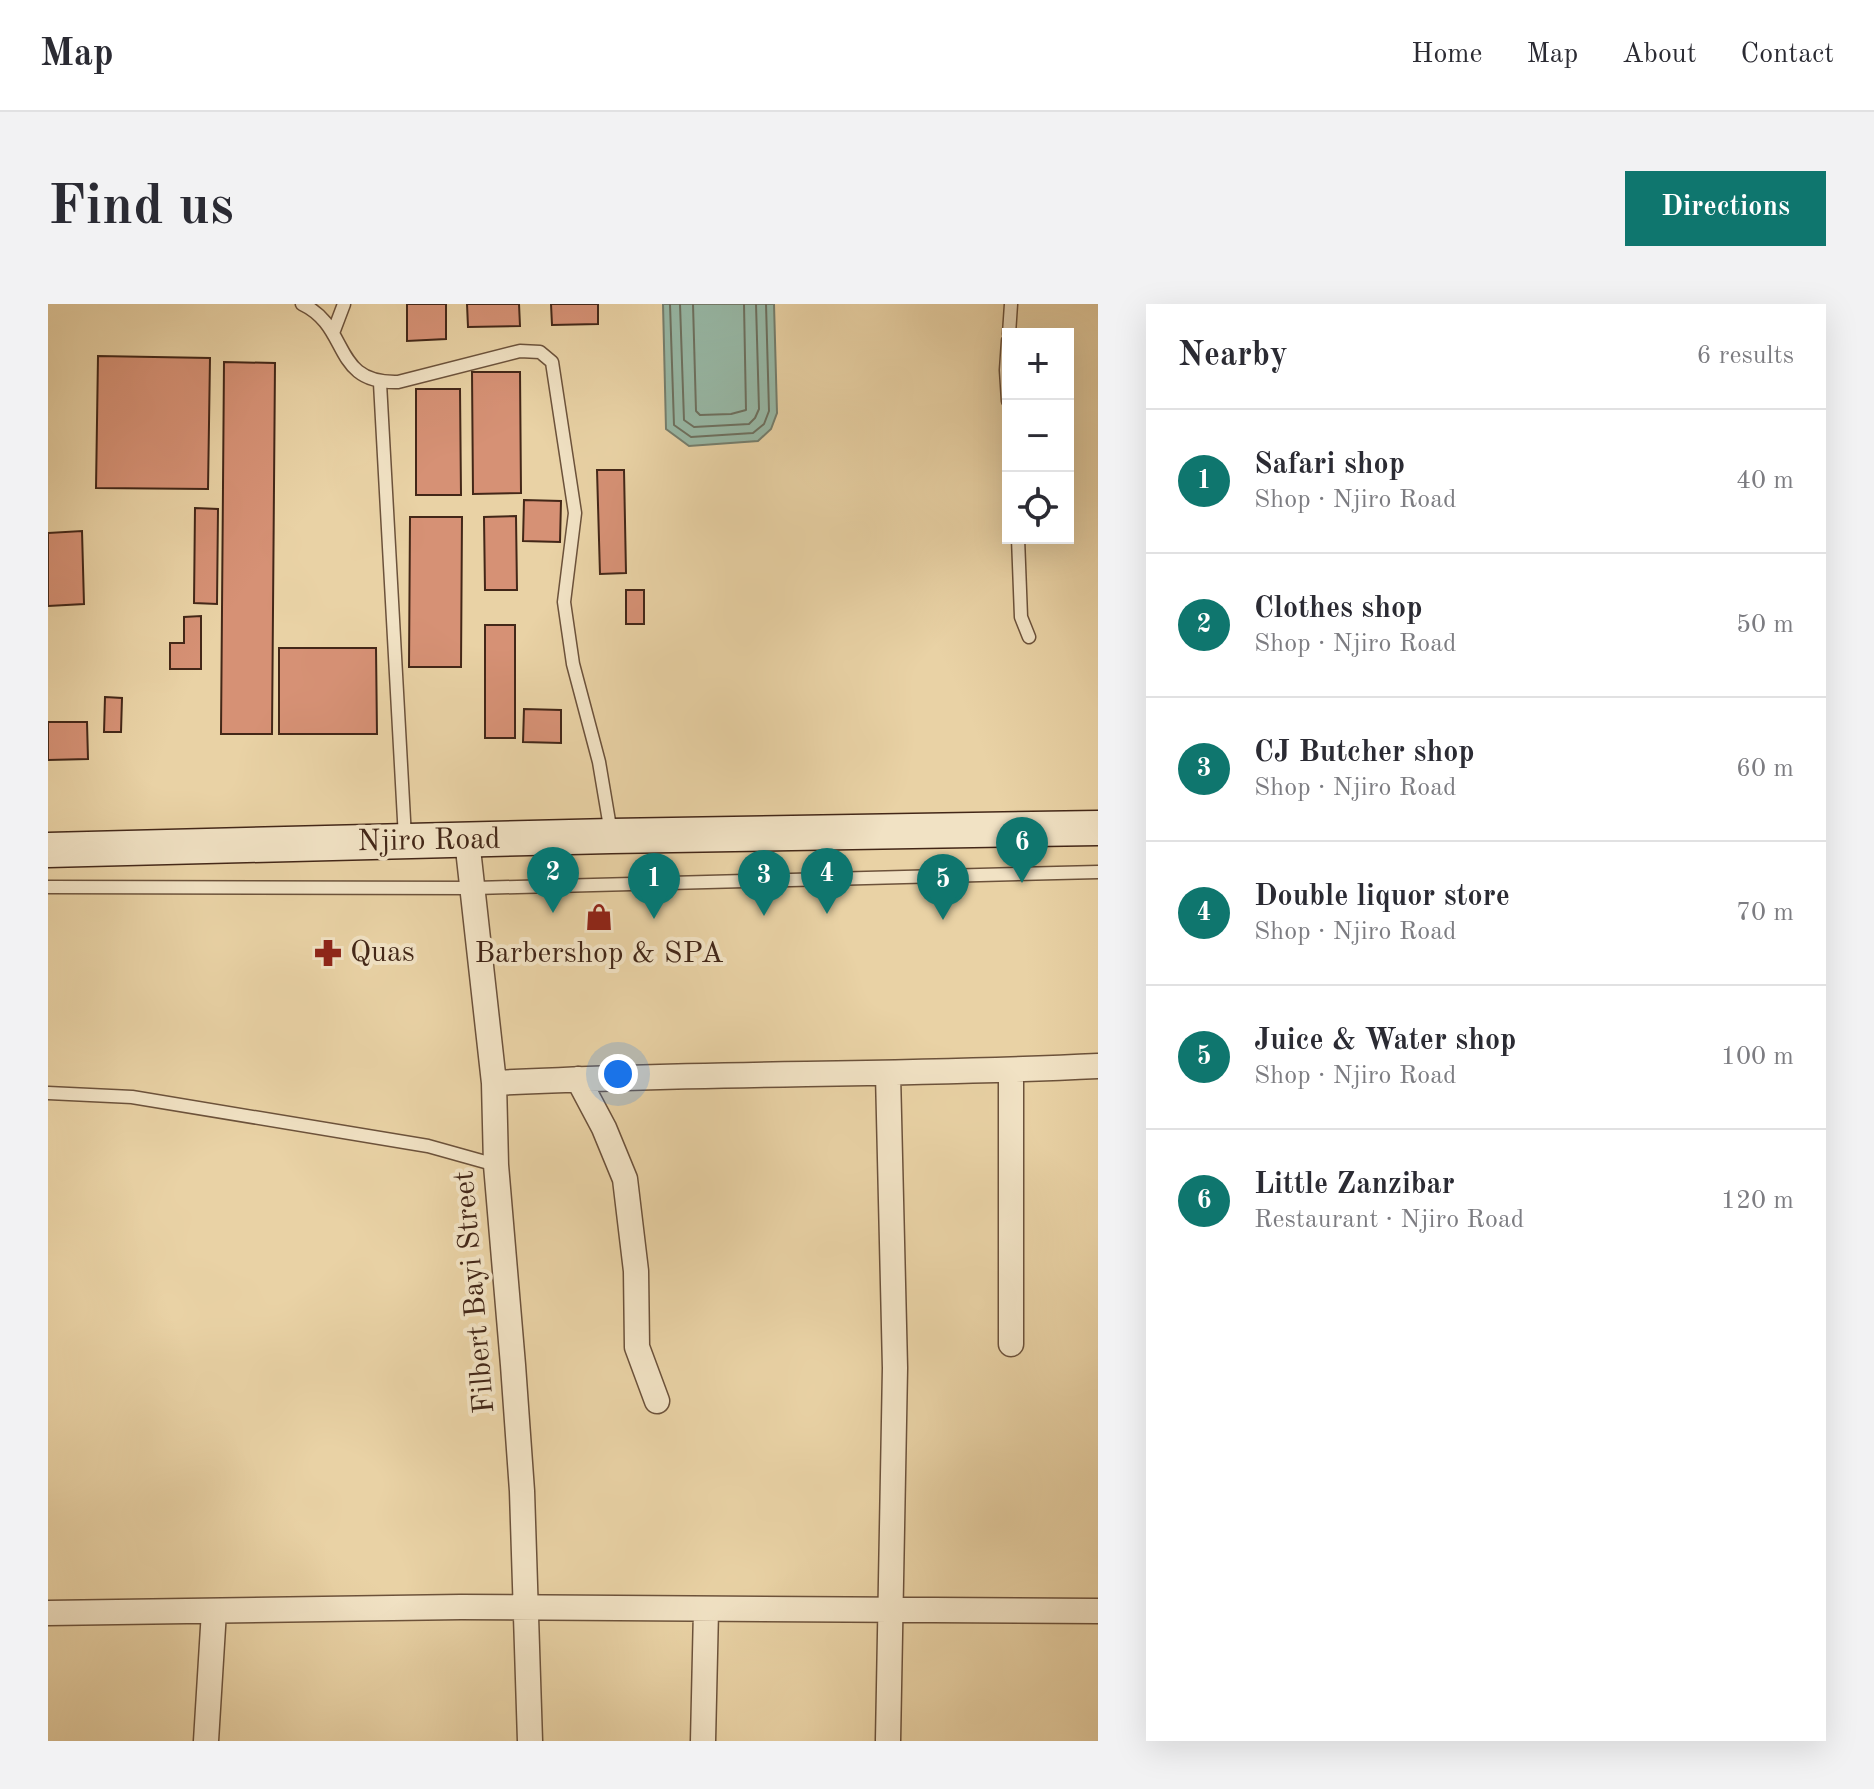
<!DOCTYPE html>
<meta charset="utf-8">
<style>
:root{--surface:#fff;--page:#f2f2f3;--text:#2b2b33;--muted:#7c7c81;--line:#e1e1e2;--accent:#0f766e}
body{margin:0;font-family:"Old Standard TT",serif;background:var(--page);color:var(--text)}
.controls{position:absolute;right:24px;top:24px;display:grid;overflow:hidden;border-radius:0px;box-shadow:0 8px 32px #0002}
.controls button{width:72px;height:72px;display:grid;place-items:center;padding:0;border:0;border-bottom:2px solid var(--line);background:var(--surface);color:var(--text);font:40px sans-serif}
.you{position:absolute;left:570px;top:770px;width:28px;height:28px;margin:-20px;border:6px solid #fff;border-radius:50%;background:#1a73e8;box-shadow:0 0 0 12px #1a73e833}
.badge{display:grid;place-items:center;width:52px;height:52px;border-radius:50%;background:var(--accent);color:#fff;font-size:26px;font-weight:700}
.pin{position:absolute;translate:-50% -66px;filter:drop-shadow(0 2px 4px #0008)}
.pin::after{content:'';position:absolute;top:42px;width:28px;height:24px;background:inherit;clip-path:polygon(0 0,100% 0,50% 100%)}
.list{margin:0;padding:0;list-style:none}
h2{display:flex;justify-content:space-between;align-items:center;height:104px;margin:0;padding:0 32px;font-size:34px}
h2 small{font-size:26px;font-weight:400;color:var(--muted)}
.list li{display:grid;grid-template-columns:52px 1fr auto;gap:24px;align-items:center;box-sizing:border-box;height:144px;padding:0 32px;border-top:2px solid var(--line)}
.list b{display:block;font-size:30px;white-space:nowrap}
.list p{margin:0;font-size:26px;white-space:nowrap;color:var(--muted)}
.list em{font-size:26px;font-style:normal;color:var(--muted)}
.icon{flex:none;width:44px;height:44px;fill:none;stroke:currentColor;stroke-width:2;stroke-linecap:round;stroke-linejoin:round}
.map{position:relative;flex:none;width:1050px;height:1437px;overflow:hidden;border-radius:0px}
header{display:flex;align-items:center;gap:48px;box-sizing:border-box;height:112px;padding:0 40px;background:var(--surface);border-bottom:2px solid var(--line)}
header strong{font-size:38px}
nav{display:flex;gap:44px;margin-inline-start:auto;font-size:28px}
.intro{display:flex;align-items:center;justify-content:space-between;box-sizing:border-box;height:192px;padding:0 48px}
h1{margin:0;font-size:56px}
.button{padding:20px 36px;border-radius:0px;background:var(--accent);color:#fff;font-size:28px;font-weight:700}
main{display:flex;gap:48px;padding:0 48px}
aside{flex:1;background:var(--surface);border-radius:0px;box-shadow:0 8px 32px #0002}
.map>svg:first-child{display:block}
</style>
<header>
<strong>Map</strong>
<nav><a>Home</a><a>Map</a><a>About</a><a>Contact</a></nav>
</header>
<div class="intro"><h1>Find us</h1><a class="button">Directions</a></div>
<main>
<div class="map">
<svg width="1050" height="1437" viewBox="0 0 1050 1437">
<rect width="100%" height="100%" fill="#e9d2a5"/>
<filter id="stains"><feTurbulence type="fractalNoise" baseFrequency=".0025" numOctaves="4"/><feColorMatrix values="0 0 0 0 .2 0 0 0 0 .09 0 0 0 0 .02 0 0 0 .5 -.17"/></filter>
<radialGradient id="worn" r=".72"><stop offset=".6" stop-color="#630" stop-opacity="0"/><stop offset="1" stop-color="#630" stop-opacity=".3"/></radialGradient>
<!-- water -->
<path fill="#97b8a6" stroke="#757e6d" stroke-width="2" d="M615 0H726L729 109 723 125 710 137 641 142 618 125Z"/>
<g fill="none" stroke-linecap="round" stroke-linejoin="round">
<!-- shore -->
<path stroke="#6d705f" stroke-width="2" d="M622 0 626 121 643 133 705 129 716 120 721 107 718 0
M632 0 636 116 646 123 701 120 707 114 711 105 708 0
M645 0 648 107 652 111 683 110 698 106 696 0"/>
</g>
<!-- building -->
<path fill="#d69175" stroke="#432718" stroke-width="2" d="M359 0H398V35L359 37Z
M419 0H471L472 22 420 23Z
M503 0H550V20L504 21Z
M50 52 162 54 160 185 48 184Z
M176 58 227 59 224 430H173Z
M424 68H472L473 189 425 190Z
M368 85H412L413 191H368Z
M549 166H576L578 269 552 270Z
M476 196 513 197 512 238 475 237Z
M147 204 170 205 169 300 146 299Z
M468 212 469 286H437L436 213Z
M362 213H414L413 363H361Z
M34 227 36 300 0 302V229Z
M578 286H596V320H578Z
M153 312V365H122V339H136V313Z
M437 321H467V434H437Z
M231 344H328L329 430H231Z
M57 393 74 394 73 428H56Z
M476 405 513 406V439L475 438Z
M0 418H39L40 455 0 456Z"/>
<g fill="none" stroke-linecap="round" stroke-linejoin="round">
<!-- lane casing -->
<g stroke="#6c523b" stroke-width="15">
<path id="lane" d="M254 0C303 23 283 80 350 78L472 47 492 48 504 58 527 209 516 298 525 360 551 458 563 529
M285 29 296 0
M961 30 963 0
M960 37 958 66 960 97
M332 79 357 534
M970 234 973 313 981 333
M0 583 427 584 1050 568
M0 789 84 793 380 842 448 861"/>
</g>
<!-- street casing -->
<g stroke="#6c523b" stroke-width="27">
<path id="street" d="M419 536 446 779 448 861 465 1061 474 1187 482 1437
M530 775 556 824 577 875 588 967 589 1043 609 1097
M446 779C647 768 849 772 1050 762
M963 1040V767
M0 1309 413 1303 1050 1307
M158 1437 166 1307
M655 1437 658 1306
M840 1437 847 1064 840 770"/>
</g>
<!-- secondary casing -->
<g stroke="#432718" stroke-width="37">
<path id="secondary" d="M0 546 563 532 1050 524"/>
</g>
<!-- lane -->
<use href="#lane" stroke="#f1e2c4" stroke-width="12"/>
<!-- street -->
<use href="#street" stroke="#f1e2c4" stroke-width="24"/>
<!-- secondary -->
<use href="#secondary" stroke="#f1e2c4" stroke-width="34"/>
</g>
<!-- icons -->
<defs>
<g id="shop-bare" transform="scale(2.16)"><path d="M-5-2.5h2.3a2.7 3.5 0 0 1 5.4 0H5L5.5 6h-11ZM-1.5-2.5h3a1.5 2.3 0 0 0-3 0Z" fill="#8f2418" stroke="#f1e2c4" stroke-width="2.5" paint-order="stroke"/></g>
<g id="pharmacy-bare" transform="scale(2.16)"><path d="M-2-6h4v4h4v4h-4v4h-4v-4h-4v-4h4Z" fill="#8f2418" stroke="#f1e2c4" stroke-width="2.5" paint-order="stroke"/></g>
</defs>
<g fill-rule="evenodd">
<use href="#shop-bare" x="551" y="613"/>
<use href="#pharmacy-bare" x="280" y="649"/>
</g>
<g text-anchor="middle" dominant-baseline="central" stroke-width="8" stroke-linejoin="round" paint-order="stroke">
<!-- street labels -->
<g font-size="30" fill="#432718" stroke="#f1e2c4">
<text transform="translate(381 537) rotate(-1)">Njiro Road</text>
<text transform="translate(427 988) rotate(-95)">Filbert Bayi Street</text>
</g>
<!-- poi labels -->
<g font-size="30" fill="#432718" stroke="#f1e2c4" text-anchor="start">
<text x="302" y="649">Quas</text>
<text x="551" y="650" text-anchor="middle">Barbershop &amp; SPA</text>
</g>
</g>
<rect width="100%" height="100%" filter="url(#stains)"/>
<rect width="100%" height="100%" fill="url(#worn)"/>
</svg>
<div class="controls">
<button>+</button>
<button>−</button>
<button><svg class="icon" aria-label="locate" viewBox="0 0 24 24"><circle cx="12" cy="12" r="6"/><path d="M12 2v4M12 18v4M2 12h4M18 12h4"/></svg></button>
</div>
<div class="you"></div>
<div class="pin badge" style="left:606px;top:615px">1</div>
<div class="pin badge" style="left:505px;top:609px">2</div>
<div class="pin badge" style="left:716px;top:612px">3</div>
<div class="pin badge" style="left:779px;top:610px">4</div>
<div class="pin badge" style="left:895px;top:616px">5</div>
<div class="pin badge" style="left:974px;top:579px">6</div>
</div>
<aside>
<h2>Nearby<small>6 results</small></h2>
<ul class="list">
<li><span class="badge">1</span><div><b>Safari shop</b><p>Shop · Njiro Road</p></div><em>40 m</em></li>
<li><span class="badge">2</span><div><b>Clothes shop</b><p>Shop · Njiro Road</p></div><em>50 m</em></li>
<li><span class="badge">3</span><div><b>CJ Butcher shop</b><p>Shop · Njiro Road</p></div><em>60 m</em></li>
<li><span class="badge">4</span><div><b>Double liquor store</b><p>Shop · Njiro Road</p></div><em>70 m</em></li>
<li><span class="badge">5</span><div><b>Juice &amp; Water shop</b><p>Shop · Njiro Road</p></div><em>100 m</em></li>
<li><span class="badge">6</span><div><b>Little Zanzibar</b><p>Restaurant · Njiro Road</p></div><em>120 m</em></li>
</ul>
</aside>
</main>
